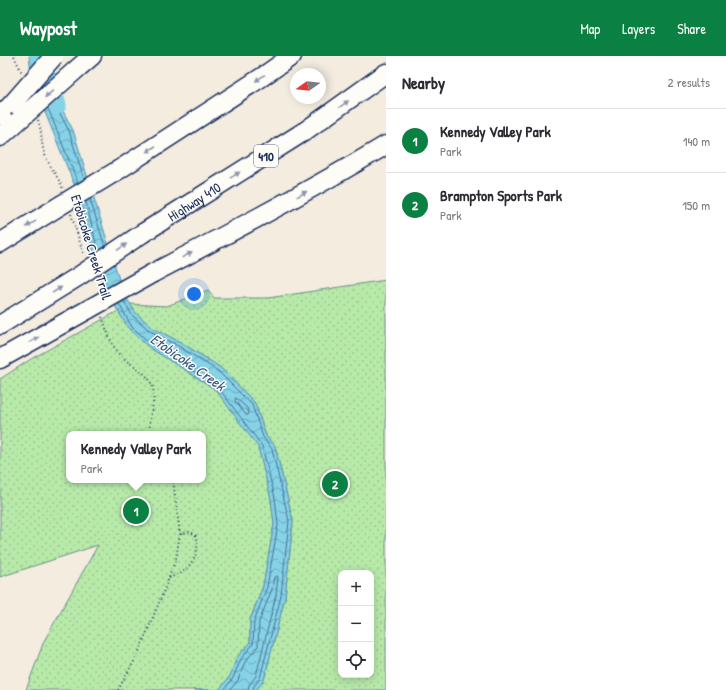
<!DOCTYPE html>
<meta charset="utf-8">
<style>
:root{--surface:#fff;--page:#f2f2f3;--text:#2b2b33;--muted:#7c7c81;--line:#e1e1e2;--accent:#0b8043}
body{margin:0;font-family:"Patrick Hand",sans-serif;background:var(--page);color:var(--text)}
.controls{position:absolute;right:12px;bottom:12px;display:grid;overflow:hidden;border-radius:8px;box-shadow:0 2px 10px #0003}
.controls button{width:36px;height:36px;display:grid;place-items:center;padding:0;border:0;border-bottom:1px solid var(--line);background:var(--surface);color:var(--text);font:20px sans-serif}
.compass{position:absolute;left:290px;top:12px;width:36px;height:36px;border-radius:50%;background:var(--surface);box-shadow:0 2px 10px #0003;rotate:256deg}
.you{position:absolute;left:194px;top:238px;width:14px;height:14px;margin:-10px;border:3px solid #fff;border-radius:50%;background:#1a73e8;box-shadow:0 0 0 6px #1a73e833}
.badge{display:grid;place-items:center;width:26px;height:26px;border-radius:50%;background:var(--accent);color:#fff;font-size:13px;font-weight:700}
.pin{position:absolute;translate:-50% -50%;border:2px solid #fff;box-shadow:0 1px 4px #0006}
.popup{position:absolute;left:66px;top:375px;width:140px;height:52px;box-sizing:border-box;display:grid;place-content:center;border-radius:8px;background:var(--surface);filter:drop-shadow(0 1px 3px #0005);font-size:13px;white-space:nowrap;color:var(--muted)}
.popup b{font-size:15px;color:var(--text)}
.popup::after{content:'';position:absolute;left:50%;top:100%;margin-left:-8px;border:8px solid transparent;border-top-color:var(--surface)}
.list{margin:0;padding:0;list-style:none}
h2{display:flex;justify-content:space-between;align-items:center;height:52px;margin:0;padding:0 16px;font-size:17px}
h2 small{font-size:13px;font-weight:400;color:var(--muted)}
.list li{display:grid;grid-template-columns:26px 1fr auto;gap:12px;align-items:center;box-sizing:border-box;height:64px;padding:0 16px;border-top:1px solid var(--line)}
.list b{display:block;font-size:15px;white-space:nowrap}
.list p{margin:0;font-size:13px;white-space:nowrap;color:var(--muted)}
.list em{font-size:13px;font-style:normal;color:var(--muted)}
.icon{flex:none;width:22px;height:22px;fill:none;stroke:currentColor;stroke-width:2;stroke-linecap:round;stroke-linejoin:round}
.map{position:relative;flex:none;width:386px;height:634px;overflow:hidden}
header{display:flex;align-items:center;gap:24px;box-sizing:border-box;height:56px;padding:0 20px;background:var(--accent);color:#fff}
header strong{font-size:19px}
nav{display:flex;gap:22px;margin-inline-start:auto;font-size:14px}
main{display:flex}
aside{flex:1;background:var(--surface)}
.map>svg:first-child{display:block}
</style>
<header>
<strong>Waypost</strong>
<nav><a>Map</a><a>Layers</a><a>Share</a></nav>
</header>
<main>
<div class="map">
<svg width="386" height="634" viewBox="0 0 386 634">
<defs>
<pattern id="park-dots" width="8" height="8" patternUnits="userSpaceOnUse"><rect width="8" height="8" fill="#b7e9a9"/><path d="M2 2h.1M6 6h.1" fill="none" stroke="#9dc894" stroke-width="1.8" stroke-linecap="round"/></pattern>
<pattern id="water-waves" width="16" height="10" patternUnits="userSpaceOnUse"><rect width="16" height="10" fill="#86d2e6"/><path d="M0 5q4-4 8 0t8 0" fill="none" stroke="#6dabbe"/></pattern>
</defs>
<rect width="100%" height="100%" fill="#f3ecdf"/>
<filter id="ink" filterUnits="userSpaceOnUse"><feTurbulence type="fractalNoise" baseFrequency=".025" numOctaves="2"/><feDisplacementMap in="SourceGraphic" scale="8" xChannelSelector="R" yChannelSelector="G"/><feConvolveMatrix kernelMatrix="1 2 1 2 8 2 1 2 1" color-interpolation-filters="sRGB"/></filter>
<g filter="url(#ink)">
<!-- park -->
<path fill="url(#park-dots)" stroke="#698c84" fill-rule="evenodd" d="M386 224V634H256L264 624 285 541 293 465 275 390 266 380 255 347 221 312 182 287 153 272 135 256 130 248 167 250 208 234 214 242H268ZM341 517H371V619H341Z
M118 255 129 273 150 292 215 333 258 390 271 443 274 468 263 530 250 564V587L237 601 230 620 219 634H26L44 585 98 489 0 521V323L31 303ZM69 378H203V424H69Z"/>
<!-- water -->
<path fill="url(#water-waves)" stroke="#5b91b0" d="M29 0H41L43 17 73 74 123 236 135 256 153 272 182 287 221 312 255 347 266 380 275 390 293 465 285 541 264 624 256 634H193H219L230 620 237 601 250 587V564L263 530 274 468 271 443 258 391 215 333 150 292 129 273 101 227 82 148 32 24Z"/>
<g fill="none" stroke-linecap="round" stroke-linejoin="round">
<!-- shore -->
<path stroke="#467094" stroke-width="1" d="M54 46 69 75 84 123
M48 52 78 127
M90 143 105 191
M86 146 98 195
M124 245 132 259 150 275 180 291 218 315 252 349 263 381 272 393 289 465 281 540 260 622 254 630 253 634
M119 248 132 271 152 289 218 331 262 390 275 442 278 469 267 531 254 565 253 588 241 603 233 622 224 634
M236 342 247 352 249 357 248 359H246L235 345Z
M230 634 238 624 245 606 258 590 259 566 272 533 274 521 277 520 278 521 276 539 256 620 249 629 248 634"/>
<!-- river -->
<path stroke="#86d2e6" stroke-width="19" d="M39 0 57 49"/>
<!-- highway casing -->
<g stroke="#1b2f5e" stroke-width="21">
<g id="highway">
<path d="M78 12 92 0"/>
<path d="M0 60 12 48"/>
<path d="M0 81 17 66"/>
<path d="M120 113 262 21 292 0"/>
<path id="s1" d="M143 177 305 75 386 17"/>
<path d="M0 187 61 149"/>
<path d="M153 217C232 176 310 135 386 89"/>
<path d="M0 269 79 220"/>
<path d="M0 303 89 253"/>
</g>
</g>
<!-- path -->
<path stroke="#1b2f5e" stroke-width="2" stroke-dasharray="1 3" stroke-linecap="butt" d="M14 0 22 17
M38 64C42 75 41 86 44 96 48 109 58 120 63 133
M71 158 84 199
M102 261C107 274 111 290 121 300 131 310 147 315 152 329 158 346 146 361 151 378
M169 522C173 520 178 519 181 517 193 510 202 490 195 478L189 476 180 478
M118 634 138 598 169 522 176 502 180 478 173 424"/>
<!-- highway -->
<use href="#highway" stroke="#fdfcf7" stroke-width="18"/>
<!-- highway-bridge casing -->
<g stroke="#1b2f5e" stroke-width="21" stroke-linecap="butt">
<path id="highway-bridge" d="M12 48 54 0
M17 66 78 12
M61 149 120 113
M79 220 143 177
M89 253 153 217"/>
</g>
<!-- highway-bridge -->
<use href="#highway-bridge" stroke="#fdfcf7" stroke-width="18"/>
</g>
<!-- one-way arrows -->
<defs><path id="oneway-solid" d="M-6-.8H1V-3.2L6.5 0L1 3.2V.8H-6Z"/></defs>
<g fill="#8c96aa">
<use href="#oneway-solid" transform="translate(260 22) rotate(146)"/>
<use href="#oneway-solid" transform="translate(49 38) rotate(139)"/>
<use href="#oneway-solid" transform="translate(344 48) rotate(-36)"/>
<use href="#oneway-solid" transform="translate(151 93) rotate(147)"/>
<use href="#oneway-solid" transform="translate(235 119) rotate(-32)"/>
<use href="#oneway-solid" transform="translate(302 138) rotate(-29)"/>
<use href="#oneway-solid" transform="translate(31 168) rotate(148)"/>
<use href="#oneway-solid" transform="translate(122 191) rotate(-34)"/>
<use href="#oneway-solid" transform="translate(187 199) rotate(-28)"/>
<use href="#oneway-solid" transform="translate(57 234) rotate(-32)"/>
<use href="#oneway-solid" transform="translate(34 284) rotate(-29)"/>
</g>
</g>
<g text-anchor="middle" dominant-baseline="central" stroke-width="3" stroke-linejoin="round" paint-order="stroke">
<!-- shield labels -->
<rect fill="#fdfcf7" stroke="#5f6c8c" stroke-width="1" x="254" y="89" width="24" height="22" rx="3"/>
<g font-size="13" font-weight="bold" fill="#1b2f5e">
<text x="266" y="100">410</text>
</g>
<!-- street labels -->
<g font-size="14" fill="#1b2f5e" stroke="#fdfcf7">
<text stroke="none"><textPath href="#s1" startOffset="60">Highway 410</textPath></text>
<text transform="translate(92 191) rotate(73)">Etobicoke Creek Trail</text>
</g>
<!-- water labels -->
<g font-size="15" font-style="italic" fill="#365880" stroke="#fdfcf7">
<text transform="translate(188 306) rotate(35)">Etobicoke Creek</text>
</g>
</g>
</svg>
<div class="controls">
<button>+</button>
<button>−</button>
<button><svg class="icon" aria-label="locate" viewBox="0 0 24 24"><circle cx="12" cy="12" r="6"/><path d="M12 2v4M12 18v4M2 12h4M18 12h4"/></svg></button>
</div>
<svg class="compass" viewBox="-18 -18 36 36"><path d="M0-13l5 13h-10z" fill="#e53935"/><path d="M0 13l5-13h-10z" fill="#7c7c81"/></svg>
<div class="you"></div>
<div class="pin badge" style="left:136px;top:455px">1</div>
<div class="popup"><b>Kennedy Valley Park</b>Park</div>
<div class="pin badge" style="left:335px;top:428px">2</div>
</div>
<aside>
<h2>Nearby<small>2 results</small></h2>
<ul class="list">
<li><span class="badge">1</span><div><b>Kennedy Valley Park</b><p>Park</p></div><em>140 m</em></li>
<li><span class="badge">2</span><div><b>Brampton Sports Park</b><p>Park</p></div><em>150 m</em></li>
</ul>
</aside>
</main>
